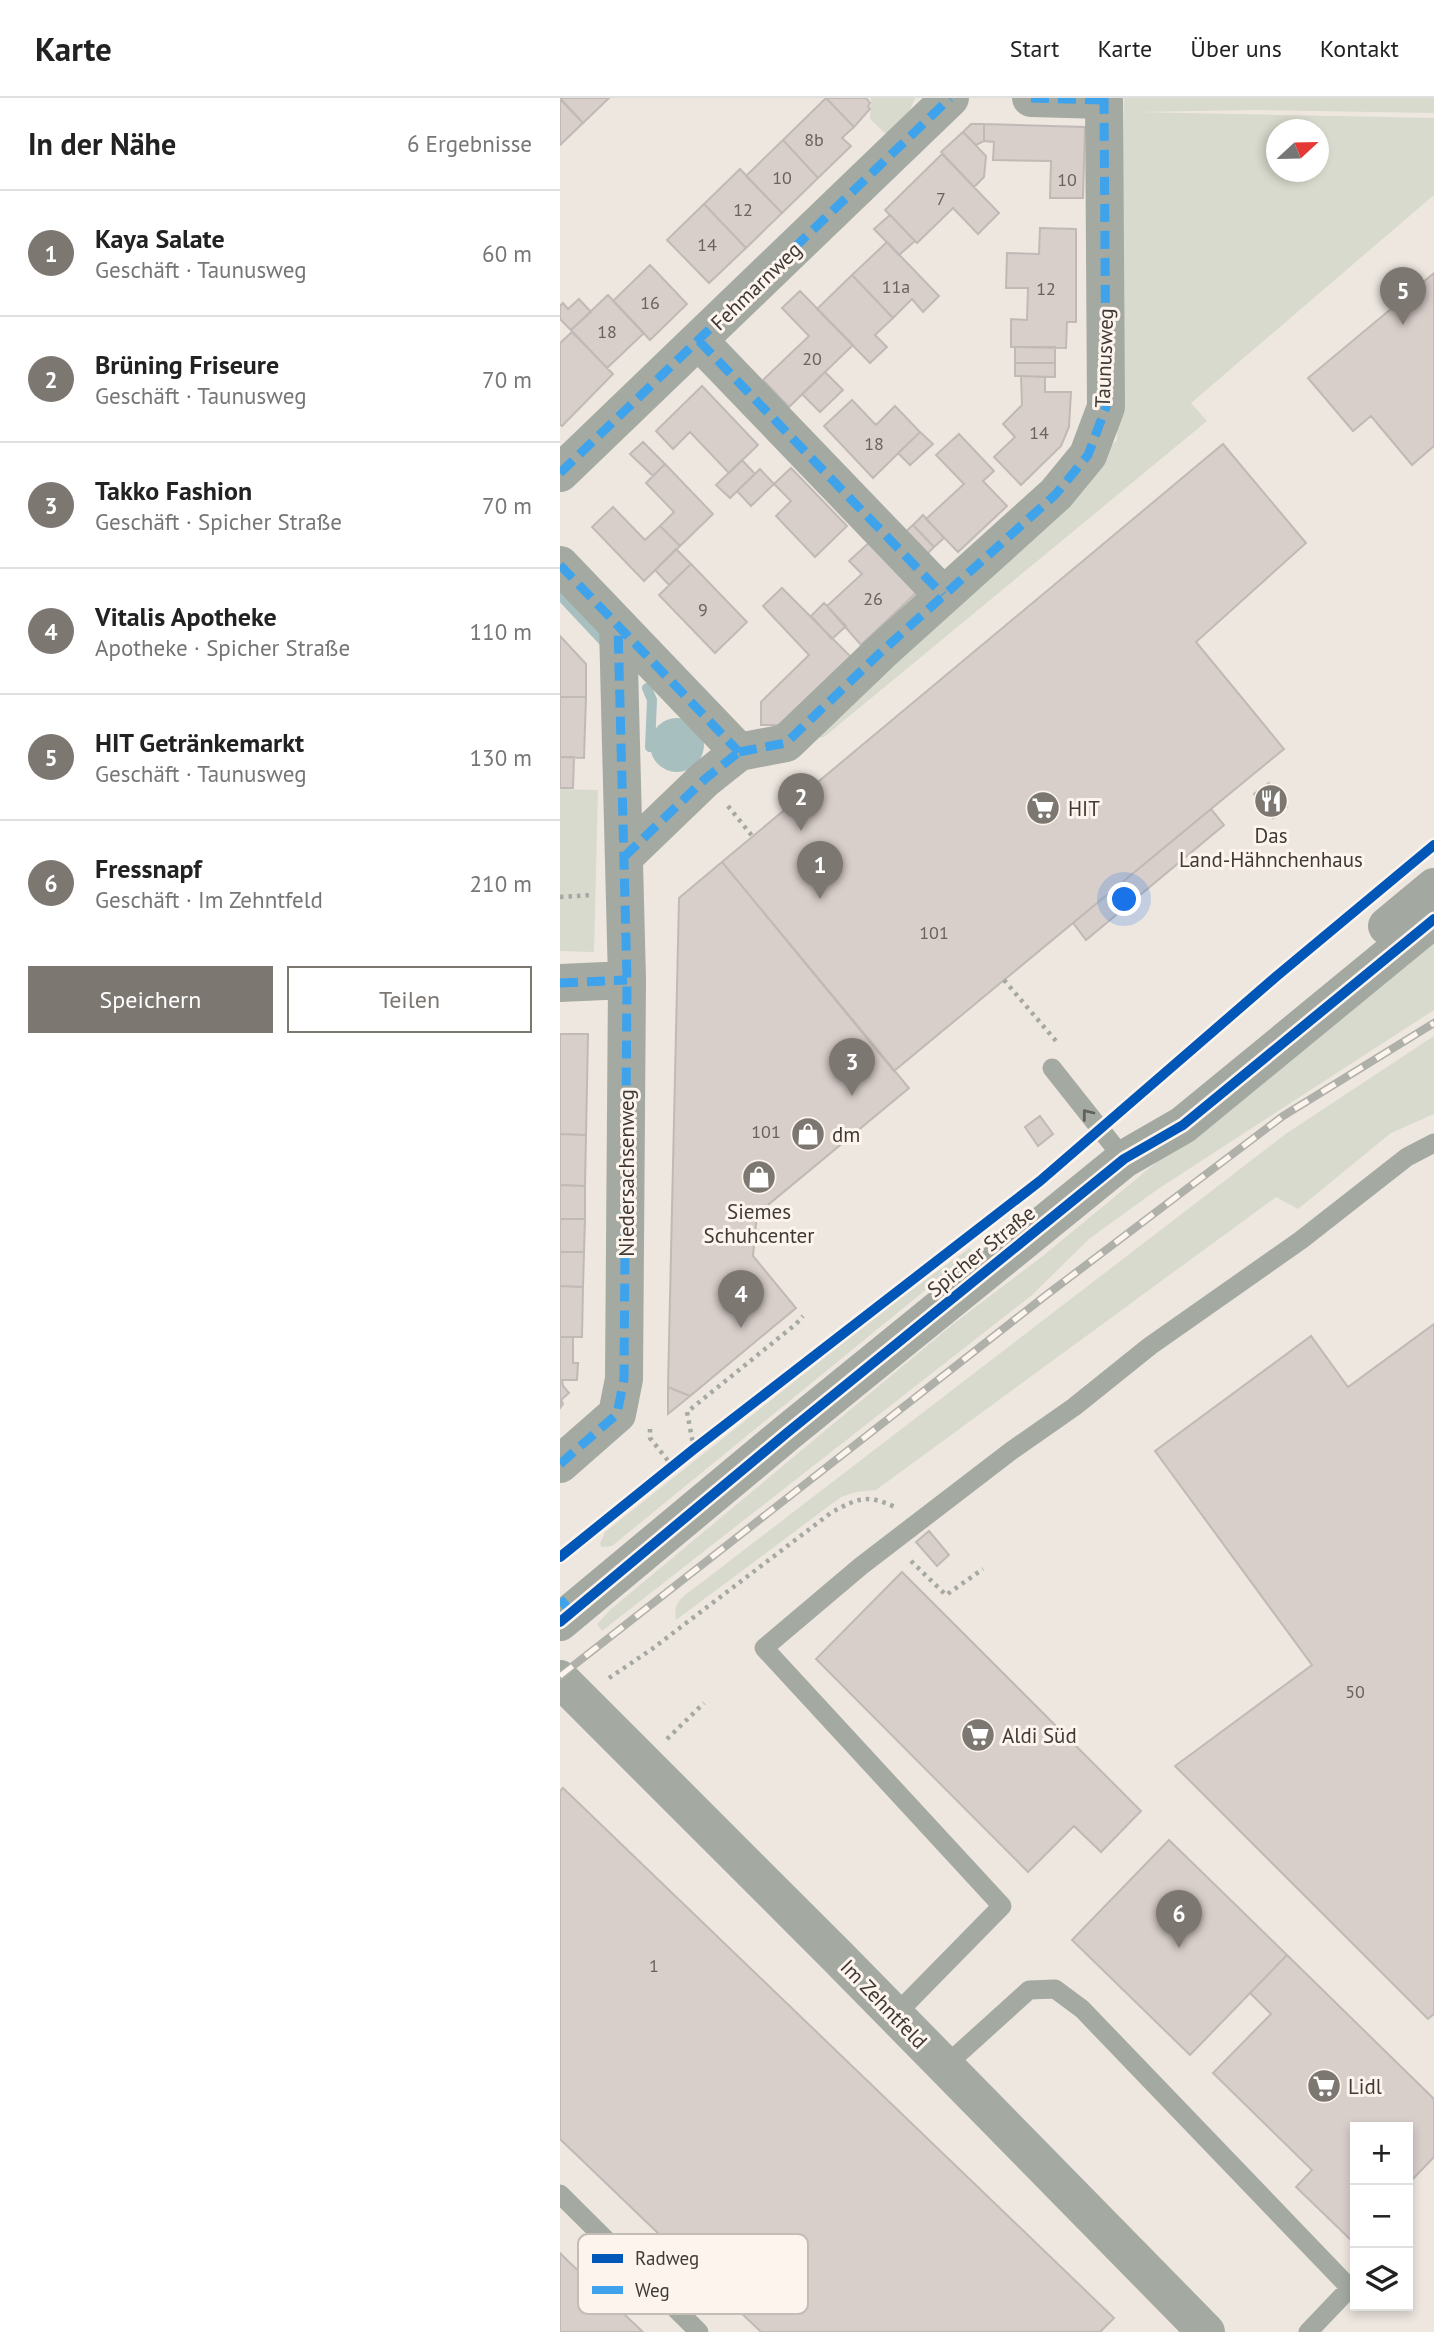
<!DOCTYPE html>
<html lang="de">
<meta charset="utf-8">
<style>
:root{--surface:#fff;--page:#f2f2f2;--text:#222;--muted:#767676;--line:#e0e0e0;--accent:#7d7772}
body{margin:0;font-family:"PT Sans",sans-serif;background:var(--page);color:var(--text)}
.controls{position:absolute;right:21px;bottom:21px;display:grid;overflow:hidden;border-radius:0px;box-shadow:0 4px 10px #0003}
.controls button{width:63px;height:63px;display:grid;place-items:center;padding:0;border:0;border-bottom:2px solid var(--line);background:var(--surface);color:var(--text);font:35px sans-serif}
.compass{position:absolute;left:706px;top:21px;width:63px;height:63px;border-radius:50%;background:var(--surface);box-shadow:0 4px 10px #0003;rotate:68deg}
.you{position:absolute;left:565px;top:802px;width:24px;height:24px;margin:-18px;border:5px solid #fff;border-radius:50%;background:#1a73e8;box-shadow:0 0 0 10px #1a73e833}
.badge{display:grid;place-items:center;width:46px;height:46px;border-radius:50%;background:var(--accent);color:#fff;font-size:23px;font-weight:700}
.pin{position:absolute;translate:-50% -58px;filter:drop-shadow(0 2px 4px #0008)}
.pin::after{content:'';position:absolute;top:37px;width:24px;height:21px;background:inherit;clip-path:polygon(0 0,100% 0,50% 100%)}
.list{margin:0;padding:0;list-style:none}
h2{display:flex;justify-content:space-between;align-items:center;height:91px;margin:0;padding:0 28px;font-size:30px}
h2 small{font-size:23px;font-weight:400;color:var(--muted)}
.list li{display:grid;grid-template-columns:46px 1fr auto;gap:21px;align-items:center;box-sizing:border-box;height:126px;padding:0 28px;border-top:2px solid var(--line)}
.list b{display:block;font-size:26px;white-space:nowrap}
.list p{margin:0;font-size:23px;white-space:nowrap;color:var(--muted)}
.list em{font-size:23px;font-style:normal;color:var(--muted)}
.actions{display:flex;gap:14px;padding:21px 28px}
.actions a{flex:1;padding:16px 0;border:2px solid var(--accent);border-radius:0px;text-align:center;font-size:24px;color:var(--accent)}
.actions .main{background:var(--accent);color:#fff}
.icon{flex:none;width:38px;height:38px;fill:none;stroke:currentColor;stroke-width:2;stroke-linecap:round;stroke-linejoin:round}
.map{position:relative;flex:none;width:874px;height:2234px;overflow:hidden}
header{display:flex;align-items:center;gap:42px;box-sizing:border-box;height:98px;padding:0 35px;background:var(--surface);border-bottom:2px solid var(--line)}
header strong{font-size:33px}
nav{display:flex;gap:38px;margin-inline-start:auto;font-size:24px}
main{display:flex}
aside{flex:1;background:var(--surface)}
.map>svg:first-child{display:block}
</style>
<header>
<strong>Karte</strong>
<nav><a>Start</a><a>Karte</a><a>Über uns</a><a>Kontakt</a></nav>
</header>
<main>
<aside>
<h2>In der Nähe<small>6 Ergebnisse</small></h2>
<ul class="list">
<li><span class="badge">1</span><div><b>Kaya Salate</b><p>Geschäft · Taunusweg</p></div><em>60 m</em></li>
<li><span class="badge">2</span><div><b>Brüning Friseure</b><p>Geschäft · Taunusweg</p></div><em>70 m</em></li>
<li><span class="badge">3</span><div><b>Takko Fashion</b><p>Geschäft · Spicher Straße</p></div><em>70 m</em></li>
<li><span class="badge">4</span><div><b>Vitalis Apotheke</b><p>Apotheke · Spicher Straße</p></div><em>110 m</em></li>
<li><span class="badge">5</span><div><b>HIT Getränkemarkt</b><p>Geschäft · Taunusweg</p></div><em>130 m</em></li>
<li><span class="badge">6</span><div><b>Fressnapf</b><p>Geschäft · Im Zehntfeld</p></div><em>210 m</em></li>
</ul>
<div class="actions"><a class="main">Speichern</a><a>Teilen</a></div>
</aside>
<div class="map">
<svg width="874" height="2234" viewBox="0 0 874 2234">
<rect width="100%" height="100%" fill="#eee7e0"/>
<!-- green -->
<path fill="#d7dacc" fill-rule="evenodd" d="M311 0H355L350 12 326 36 310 21Z
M564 0H874V15L695 12 576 14 874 20V97L631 305 647 323 264 639 250 641 505 390 557 342ZM716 32H758V74H716Z
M0 691 38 692 34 854 0 853Z
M874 836V912L598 1091 529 1141 472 1197 42 1533 37 1526 50 1512 392 1227 484 1157Z
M874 938V1016L831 1035 738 1111 716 1099 316 1392 296 1394 281 1399 116 1522C112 1502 126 1497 141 1485L727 1035Z
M410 1150 412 1154 52 1448 42 1449 40 1446 45 1434 337 1202Z"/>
<!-- water -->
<path fill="#a7bfbe" d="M90 647a27 27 0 1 1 54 0a27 27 0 1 1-54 0Z"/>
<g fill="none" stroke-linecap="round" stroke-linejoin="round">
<!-- stream -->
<path stroke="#a7bfbe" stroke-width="10" d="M0 497 47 547
M87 590 92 602 90 649"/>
</g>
<!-- building -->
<path fill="#d8ceca" stroke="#c0b9b5" stroke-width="2" d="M0 0H49L23 25Z
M266 0H306L310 5 308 8 310 11 294 29Z
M266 0 294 29 282 40 291 48 258 80 223 42Z
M0 1 23 25 0 47Z
M411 26H424V43L416 47 403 34Z
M424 26 525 29 523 100H490L491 63 433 62 434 44 424 43Z
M403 34 426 58 424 79 414 89 381 54Z
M223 42 258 80 222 115 186 78Z
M382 56 439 115 418 136 393 110 357 145 325 112Z
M180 71 222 115 186 150 144 106Z
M144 106 186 150 149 185 107 142Z
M330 117 355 143 339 157 314 131Z
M480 130 516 131V224H507L506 250 451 249V221L467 222 468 190H446L447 155 479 156Z
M327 144 379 198 363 214 352 201 333 220 292 177Z
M90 167 127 206 90 242 53 203Z
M874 175V348L852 367 811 318 793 333 748 280Z
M292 177 333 220 315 237 327 249 310 265 257 211Z
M240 193 293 247 229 309 203 282 249 238 222 210Z
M48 197 84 235 47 270 11 232Z
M19 201 31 214 11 232 0 221V208L3 205 8 211Z
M12 234 53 276 2 328 0 327V245Z
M455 249H495V265H455Z
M455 265H495V279L455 278Z
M265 274 283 292 260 314 242 296Z
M461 278 485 279V294H511L509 329 501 348 461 387 434 359 455 339 443 326 462 307Z
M142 288 198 347 169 375 130 334 113 351 96 333Z
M292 302 316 327 335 308 360 334 313 380 264 328Z
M360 334 373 346 350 367 338 355Z
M399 336 434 373 423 383 447 408 398 454 366 421 404 386 376 357Z
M83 344 105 366 93 378 70 356Z
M663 346 746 445 636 544 724 651 651 711 664 727 526 842 513 825 334 973 162 764Z
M182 362 195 376 170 400 156 387Z
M105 366 153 416 120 448 100 428 114 414 86 385Z
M231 370 287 428 255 459 216 418 231 403 214 386Z
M200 371 214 386 191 408 177 393Z
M53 409 85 442 100 428 120 448 84 483 32 429Z
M363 417 384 440 374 449 353 427Z
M353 427 374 449 364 459 342 437Z
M312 442 359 492 301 547 267 508 302 476 289 463Z
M116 451 131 466 109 487 95 472Z
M131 466 187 524 155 555 99 497Z
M222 490 293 561 223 627H201V604L249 557 203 508Z
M264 505 286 528 272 541 251 518Z
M0 538 26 566V599H0Z
M0 599H26L24 660 0 659Z
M0 659H14L13 690H0Z
M709 685 727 709 713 720 694 696Z
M651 711 664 727 526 842 513 825Z
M162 764 349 990 197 1116 193 1158 236 1210 130 1298 108 1289 119 800Z
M0 936H28L26 1037 0 1036Z
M480 1018 493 1036 478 1048 465 1029Z
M0 1036 26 1037 25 1088 0 1087Z
M0 1087 25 1088V1121H0Z
M0 1121H25L24 1154H0Z
M0 1154H24L23 1189 0 1188Z
M0 1188 23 1189 22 1239H0Z
M874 1226V1916L868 1921 615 1668 752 1567 595 1353 751 1238 788 1289Z
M0 1239H13V1265H18L17 1282H2L3 1288 9 1295 1 1302 3 1306 0 1310Z
M108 1289 130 1298 108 1316Z
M369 1433 389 1457 377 1468 356 1444Z
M342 1474 581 1713 541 1754 514 1728 468 1774 256 1561Z
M3 1690 554 2220 540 2234H201L0 2041V1693Z
M609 1742 727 1857 630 1957 512 1842Z
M727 1857 874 2001V2059L848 2086V2029H795V2140L792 2143 736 2089 752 2072 653 1975 711 1916 690 1895Z
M0 2155 8 2163 83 2234H0Z"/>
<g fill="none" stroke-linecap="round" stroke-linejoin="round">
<!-- path -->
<path stroke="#a6a8a3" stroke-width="4.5" stroke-dasharray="3.5 5" stroke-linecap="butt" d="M168 708 193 739
M0 799 31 797
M444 882 496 943
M90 1331V1340L113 1369
M134 1351 127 1314 236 1226 243 1218
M351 1463 386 1497 423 1471
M49 1580 92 1551 272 1414C299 1400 306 1396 335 1409
M107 1641 144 1605"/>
<!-- lane -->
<path stroke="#a4aaa2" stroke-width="19" d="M492 970 564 1061
M335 1917 442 1808 204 1550 301 1468 451 1353 514 1309 590 1248 741 1142 847 1059 874 1045
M385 1968 469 1892 495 1891 522 1911 790 2190 748 2234
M0 2096 139 2234"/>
<!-- street -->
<path stroke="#a4aaa2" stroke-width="38" d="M471 0 544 2
M139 243 383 497
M0 375 390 0
M0 467 179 654
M179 654 226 645 321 554 496 396 528 357 546 309 544 0
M64 759 145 681 179 654
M0 885 67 882
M0 1366 57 1316 64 1281 67 882 58 528
M0 1581 279 1860 646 2234"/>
<!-- secondary -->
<path stroke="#a3a8a0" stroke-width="38" d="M827 828 874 789
M0 1524 228 1334 564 1061 623 1027 874 821"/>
<!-- rail casing -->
<g stroke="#afb0a9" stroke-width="8">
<path id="rail" d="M0 1578 485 1198 723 1018 874 925"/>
</g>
<!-- rail -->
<use href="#rail" stroke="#fdf4ed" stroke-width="5" stroke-dasharray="16" stroke-linecap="butt"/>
<!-- quiet -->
<path stroke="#3fa3eb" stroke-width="9" stroke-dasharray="18 9" stroke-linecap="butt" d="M471 0 544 2
M139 243 383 497
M0 375 390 0
M0 467 179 654
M179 654 226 645 321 554 496 396 528 357 546 309 544 0
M64 759 145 681 179 654
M0 885 67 882
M0 1366 57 1316 64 1281 67 882 58 528
M0 1501 11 1514"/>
<!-- cycleway casing -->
<g stroke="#fdf4ed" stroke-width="15">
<path id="cycleway" d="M0 1459 134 1351 480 1083 718 877 874 747
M0 1524 228 1334 564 1061 623 1027 874 821"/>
</g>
<!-- cycleway -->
<use href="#cycleway" stroke="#0057b8" stroke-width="10"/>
</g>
<!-- one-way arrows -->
<defs><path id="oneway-chevron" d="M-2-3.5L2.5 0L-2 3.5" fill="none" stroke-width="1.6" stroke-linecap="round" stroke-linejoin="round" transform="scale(1.75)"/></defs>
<use stroke="#63615c" href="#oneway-chevron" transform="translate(527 1016) rotate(-128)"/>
<!-- icons -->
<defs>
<g id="restaurant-disc" transform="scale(1.75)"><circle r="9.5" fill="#7d7772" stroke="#fdf4ed"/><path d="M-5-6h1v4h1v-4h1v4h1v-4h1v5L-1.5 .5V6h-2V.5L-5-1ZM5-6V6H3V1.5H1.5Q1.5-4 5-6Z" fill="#fff"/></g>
<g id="supermarket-disc" transform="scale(1.75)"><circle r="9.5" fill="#7d7772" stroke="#fdf4ed"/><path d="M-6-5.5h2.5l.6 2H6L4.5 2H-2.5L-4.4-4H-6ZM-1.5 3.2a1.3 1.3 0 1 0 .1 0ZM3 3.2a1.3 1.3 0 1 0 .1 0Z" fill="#fff"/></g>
<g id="shop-disc" transform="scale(1.75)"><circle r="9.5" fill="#7d7772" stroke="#fdf4ed"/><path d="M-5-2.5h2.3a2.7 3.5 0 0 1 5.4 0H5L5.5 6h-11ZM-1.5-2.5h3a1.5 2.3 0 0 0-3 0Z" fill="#fff"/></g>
</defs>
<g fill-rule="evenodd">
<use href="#restaurant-disc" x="711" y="703"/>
<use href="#supermarket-disc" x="483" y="710"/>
<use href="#shop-disc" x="248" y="1036"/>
<use href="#shop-disc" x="199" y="1079"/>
<use href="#supermarket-disc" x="418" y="1637"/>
<use href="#supermarket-disc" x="764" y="1988"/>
</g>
<g text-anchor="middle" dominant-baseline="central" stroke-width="6" stroke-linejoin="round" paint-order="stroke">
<!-- number labels -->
<g font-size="18" fill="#69625e">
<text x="254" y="41">8b</text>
<text x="222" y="79">10</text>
<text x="507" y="81">10</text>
<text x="381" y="100">7</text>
<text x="183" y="111">12</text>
<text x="147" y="146">14</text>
<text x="336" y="188">11a</text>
<text x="486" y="190">12</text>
<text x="90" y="204">16</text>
<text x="47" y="233">18</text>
<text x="252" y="260">20</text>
<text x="479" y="334">14</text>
<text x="314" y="345">18</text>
<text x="313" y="500">26</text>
<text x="143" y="511">9</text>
<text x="374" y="834">101</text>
<text x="206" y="1033">101</text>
<text x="795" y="1593">50</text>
<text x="94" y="1867">1</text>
</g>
<!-- street labels -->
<g font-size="21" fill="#403a36" stroke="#fdf4ed">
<text transform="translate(196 188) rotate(-44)">Fehmarnweg</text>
<text transform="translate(544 260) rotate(-88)">Taunusweg</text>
<text transform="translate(66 1075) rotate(-90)">Niedersachsenweg</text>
<text transform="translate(421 1153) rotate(-39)">Spicher Straße</text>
<text transform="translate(324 1906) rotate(46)">Im Zehntfeld</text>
</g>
<!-- poi labels -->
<g font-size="21" fill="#403a36" stroke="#fdf4ed" text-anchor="start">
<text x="508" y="710">HIT</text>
<text x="711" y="737" text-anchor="middle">Das<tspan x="711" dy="24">Land-Hähnchenhaus</tspan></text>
<text x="272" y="1036">dm</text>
<text x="199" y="1113" text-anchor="middle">Siemes<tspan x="199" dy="24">Schuhcenter</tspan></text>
<text x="442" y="1637">Aldi Süd</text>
<text x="788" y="1988">Lidl</text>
</g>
</g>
<!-- legend -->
<rect x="18" y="2136" width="230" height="80" rx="10" fill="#fdf4ed" stroke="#c4bcb6" stroke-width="2"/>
<rect x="32" y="2156" width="31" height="9" fill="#0057b8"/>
<rect x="32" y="2188" width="31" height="8" fill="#3fa3eb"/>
<g font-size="19" fill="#403a36">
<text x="75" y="2167">Radweg</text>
<text x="75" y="2199">Weg</text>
</g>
</svg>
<div class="controls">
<button>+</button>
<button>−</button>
<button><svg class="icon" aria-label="layers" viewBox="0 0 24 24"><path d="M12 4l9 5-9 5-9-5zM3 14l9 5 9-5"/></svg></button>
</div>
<svg class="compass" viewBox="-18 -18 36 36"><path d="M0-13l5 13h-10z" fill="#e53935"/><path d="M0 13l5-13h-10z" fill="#767676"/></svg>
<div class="you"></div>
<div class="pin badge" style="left:260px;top:801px">1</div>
<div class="pin badge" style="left:241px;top:733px">2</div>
<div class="pin badge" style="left:292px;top:998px">3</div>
<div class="pin badge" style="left:181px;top:1230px">4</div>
<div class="pin badge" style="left:843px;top:227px">5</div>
<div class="pin badge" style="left:619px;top:1850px">6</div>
</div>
</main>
